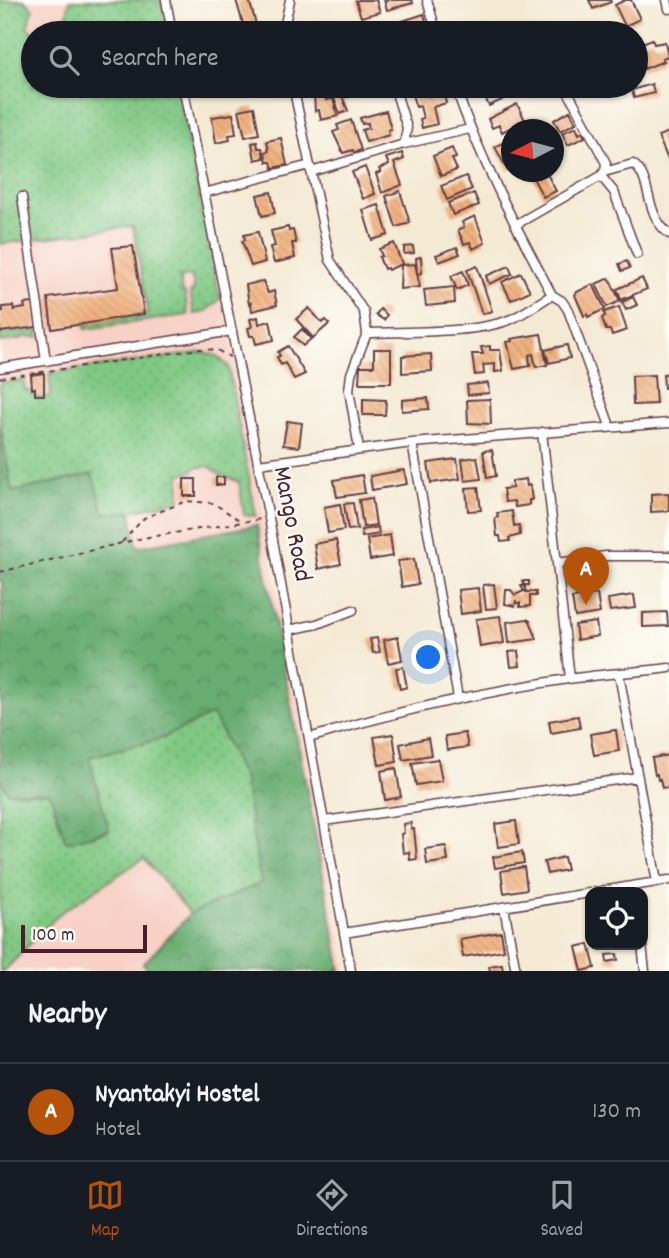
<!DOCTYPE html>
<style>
:root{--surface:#171b24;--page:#242831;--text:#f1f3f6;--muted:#9ea1a6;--line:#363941;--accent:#b45309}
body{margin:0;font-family:Dekko,sans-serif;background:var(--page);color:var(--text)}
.controls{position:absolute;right:21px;bottom:21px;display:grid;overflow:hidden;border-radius:14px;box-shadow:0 2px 5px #0004}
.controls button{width:63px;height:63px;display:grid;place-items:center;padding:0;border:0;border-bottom:2px solid var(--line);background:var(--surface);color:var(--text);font:35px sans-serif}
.compass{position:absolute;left:501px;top:119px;width:63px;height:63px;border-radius:50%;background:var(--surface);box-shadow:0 2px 5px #0004;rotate:264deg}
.scale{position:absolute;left:21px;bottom:18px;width:126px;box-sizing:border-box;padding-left:7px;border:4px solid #4a1f2b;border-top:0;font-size:19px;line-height:24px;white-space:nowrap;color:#4a1f2b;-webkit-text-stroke:5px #fdfcf7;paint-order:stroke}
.you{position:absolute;left:429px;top:658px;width:24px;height:24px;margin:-18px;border:5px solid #fff;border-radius:50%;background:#1a73e8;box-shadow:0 0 0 10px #1a73e833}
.badge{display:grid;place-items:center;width:46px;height:46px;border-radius:50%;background:var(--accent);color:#fff;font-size:23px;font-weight:700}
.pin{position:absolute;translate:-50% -58px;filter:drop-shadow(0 2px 4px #0008)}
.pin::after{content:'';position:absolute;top:37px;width:24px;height:21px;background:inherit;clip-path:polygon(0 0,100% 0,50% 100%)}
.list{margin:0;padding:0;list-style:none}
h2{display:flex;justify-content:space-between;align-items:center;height:91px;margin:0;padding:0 28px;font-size:30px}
h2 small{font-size:23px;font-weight:400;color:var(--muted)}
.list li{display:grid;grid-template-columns:46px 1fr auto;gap:21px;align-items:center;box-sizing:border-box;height:98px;padding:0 28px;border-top:2px solid var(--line)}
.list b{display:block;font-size:26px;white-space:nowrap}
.list p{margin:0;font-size:23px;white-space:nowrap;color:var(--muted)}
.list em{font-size:23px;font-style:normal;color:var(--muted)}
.icon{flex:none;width:38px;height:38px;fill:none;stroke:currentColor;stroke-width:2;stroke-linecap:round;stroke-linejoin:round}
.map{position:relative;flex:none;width:669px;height:971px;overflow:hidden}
.search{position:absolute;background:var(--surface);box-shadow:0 2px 5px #0004;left:21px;right:21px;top:21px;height:77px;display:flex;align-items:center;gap:18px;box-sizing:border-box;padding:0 24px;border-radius:38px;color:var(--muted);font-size:26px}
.sheet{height:189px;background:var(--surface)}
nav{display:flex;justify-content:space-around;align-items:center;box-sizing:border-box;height:98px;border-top:2px solid var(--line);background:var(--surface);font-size:19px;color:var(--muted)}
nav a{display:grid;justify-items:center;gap:4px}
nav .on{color:var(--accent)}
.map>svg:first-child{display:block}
</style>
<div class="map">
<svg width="669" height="971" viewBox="0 0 669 971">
<defs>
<pattern id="grass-dots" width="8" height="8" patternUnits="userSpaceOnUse" patternTransform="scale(1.75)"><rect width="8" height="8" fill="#7fc783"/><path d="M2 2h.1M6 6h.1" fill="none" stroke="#6faa71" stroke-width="1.8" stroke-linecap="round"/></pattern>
<pattern id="forest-crowns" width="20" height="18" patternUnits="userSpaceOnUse" patternTransform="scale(1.75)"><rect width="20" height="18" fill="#67ac71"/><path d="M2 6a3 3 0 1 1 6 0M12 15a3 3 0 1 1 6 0" fill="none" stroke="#578b5d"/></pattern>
<pattern id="building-back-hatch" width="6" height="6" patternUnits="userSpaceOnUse" patternTransform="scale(1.75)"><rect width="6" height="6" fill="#f0b17e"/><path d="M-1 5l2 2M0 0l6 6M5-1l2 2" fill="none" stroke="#cf986d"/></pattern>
</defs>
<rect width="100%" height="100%" fill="#fdfcf7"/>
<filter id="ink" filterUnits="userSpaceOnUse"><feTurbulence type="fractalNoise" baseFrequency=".0143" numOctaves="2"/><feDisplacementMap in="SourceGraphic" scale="14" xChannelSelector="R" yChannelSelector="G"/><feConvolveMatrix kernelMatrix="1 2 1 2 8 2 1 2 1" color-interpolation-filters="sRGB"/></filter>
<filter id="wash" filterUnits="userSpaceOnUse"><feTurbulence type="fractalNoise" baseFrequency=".00686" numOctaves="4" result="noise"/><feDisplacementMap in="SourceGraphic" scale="28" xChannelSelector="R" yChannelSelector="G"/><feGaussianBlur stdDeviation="1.57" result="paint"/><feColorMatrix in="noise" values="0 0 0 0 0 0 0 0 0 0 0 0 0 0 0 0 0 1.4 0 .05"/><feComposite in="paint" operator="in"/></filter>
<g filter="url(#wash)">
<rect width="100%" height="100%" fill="#f4ead4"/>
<!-- built -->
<path fill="#f7d1c6" d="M0 0H164L171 33H33V86H181L243 403 347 971H0Z"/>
<!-- grass -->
<path fill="url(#grass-dots)" stroke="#647357" stroke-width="2" d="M0 0H24L33 9 27 28 37 33H33V86H177L220 299 205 312 194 314 190 292 194 291 192 276 180 277 182 293H185L188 315 85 329V324L148 314 133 226 0 244Z
M70 0H161L168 33H63Z
M38 330 39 337H23L21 339 0 342V334Z
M202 352 217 356 228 366 256 516 244 515 239 482 219 474 209 466 194 468 193 471 180 475V500L131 511 104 514 92 474 12 492 0 423V383L24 380 25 391H33L35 398 51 396 49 373Z
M213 713 244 780 261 883 190 914 144 858 59 914 4 971H0V779L9 792 50 793 66 842 109 831 89 757 160 739Z"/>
<!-- forest -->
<path fill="url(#forest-crowns)" stroke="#58664e" stroke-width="2" d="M0 423 12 492 92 474 104 514 131 511 137 547 257 525 341 971H149L143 964 190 914 261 883 244 780 213 714 160 739 89 757 109 830 66 842 50 793 8 792 0 779 2 582 0 581Z"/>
<g id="blocks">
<!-- building -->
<path fill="url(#building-back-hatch)" d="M236 0H249L256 24 244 27Z
M359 0H376L380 12 361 17 356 1Z
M384 0H412L413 3 387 10Z
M589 0H610L611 2 593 9Z
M625 0H631L640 19 625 26 615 5Z
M424 14 427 25 430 24 431 33H396L393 24Z
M652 39 654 44 665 42 668 56 662 58 664 61 644 69 637 45Z
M652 84 654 93 634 98 632 90Z
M338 86 348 111 340 114 330 87Z
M344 86H354L355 95 346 97Z
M475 86H495L502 100 489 106 482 91 479 93Z
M442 87 446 103 433 107 437 124 422 128 420 119 423 118 420 106 416 107 412 95 427 91 428 96 432 95 430 91Z
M325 93 326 100 333 99 338 116 321 120 319 110 315 111 314 95Z
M517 104 525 120 502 132 499 125 492 128 488 119Z
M254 107 259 134 245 137 239 110Z
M386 111 391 129 388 130 389 135 366 142 362 130 369 128 368 123 362 124 360 118Z
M570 111 576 123 560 131 554 120Z
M233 114 236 134 229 135 230 140 216 143 212 117Z
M351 120 361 150 354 153 353 150 343 153 333 132 339 130 337 125Z
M576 127 579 134 582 132 585 137 568 145 562 133Z
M669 132V162L658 136Z
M281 138 287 165 273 168 271 162H267L265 152 269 151 267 141Z
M506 141 512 152V169L508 171 495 147Z
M257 142 258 148H262L264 158 255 160 252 143Z
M452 148 456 158 452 159 457 170 441 176 433 156Z
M402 153 404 159 394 163 402 185 382 193 376 174 381 172 379 169 389 165 386 158Z
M365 167 375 194 363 199 352 172Z
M530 172H546L556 191 543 197Z
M466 176 472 189 447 200 441 186Z
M400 191 410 223 396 227 386 196Z
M271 192 275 213 262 216 257 195Z
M474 193 479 205 453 215 448 203Z
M379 205 388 235 372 240 363 210Z
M475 216 485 243 473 249 470 242 464 244 458 230 464 227 462 222Z
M288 227 289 231 293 230 296 243H292L295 258 274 263 270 247 275 246 271 231Z
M258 232 265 262 251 266 242 241 245 240 244 235Z
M394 243 402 264 388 270 387 268 384 269 379 257 382 256 379 249Z
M133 246 144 314 52 329 48 298 118 288 112 248Z
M413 246 414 253 404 254V247Z
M457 247 460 254 439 262 436 255Z
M421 257 422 273 417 274 416 258Z
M627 261 630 268 622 271 619 264Z
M415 264 420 287 400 289 401 265Z
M477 266 492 311 482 314 467 270Z
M509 266 512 274 489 284 486 276Z
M463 271 468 285 457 290 451 276Z
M521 273 530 291 511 300 502 282Z
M609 278 620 301 607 307 596 284Z
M642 278 647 289 621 300 617 289Z
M263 281 268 293 274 291 277 305 252 311 251 303 249 304 246 285Z
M593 284 605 309 588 317 587 314 584 316 575 295 577 292Z
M454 287 455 303 426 306 424 290Z
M633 297 637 305 626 310 622 302Z
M34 303 37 327 0 332V312L3 311V307L13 306 14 310 25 308 24 304Z
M619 307 627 330 612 335 610 330H606L602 318 605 316 604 312Z
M309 308 322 323 326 320 329 324 313 338 296 319Z
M380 309 387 315 384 320 376 315Z
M258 317 259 324 270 321 274 340 256 344 254 336H250L248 328 252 327 250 319Z
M302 329 311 339 303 346 294 337Z
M541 334 547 365 536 367 533 354 529 355 530 366 514 369 507 342 512 341 511 339Z
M567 345 570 358 549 363 545 350Z
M288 346 305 374 294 379 285 363 281 365 277 357 280 356 278 352Z
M490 346V350H500L503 371 495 372V364L483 365 484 374 475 375 472 354H483L481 347Z
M374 349H391V383H359L360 366H374Z
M431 354 432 371 402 373V356Z
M44 373V395H35V388L32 389 31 375Z
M663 374H669V388H664Z
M654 375 656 404 633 405 632 376Z
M488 383 489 393 468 395 467 385Z
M428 398 429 409 402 411V400Z
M363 399 386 400 385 415H363Z
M490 399 491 424 468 423 467 400Z
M287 421 302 423 299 447 283 445Z
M492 450 496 476 487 478 483 451Z
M477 457 481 479 465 481 462 459Z
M457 459 460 479 431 483 428 463Z
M404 470 407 484 372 490 370 476Z
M362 475 365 493 337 497 334 480Z
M216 477H224V485H216Z
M184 479H196V496H184Z
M526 479 527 486 530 485 532 500H529V505L515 507 514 501 505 502 503 489 512 488V481Z
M478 487 481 510 468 511 466 488Z
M669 493V511L651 512V494Z
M372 498 376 525 363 527 359 500Z
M353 503 357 529 348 530 344 504Z
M340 504 344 530 328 533 324 507Z
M512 511 514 526 519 525 520 535 509 538 510 541 501 542 500 536H497L495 518 498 517 497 513Z
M378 527 379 534 362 537 361 530Z
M390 535 393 556 370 560 367 539Z
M336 540 341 564 318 569 314 544Z
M414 559 418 584 402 587 398 561Z
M597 574V586L583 587V575Z
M523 581H529V585H525L526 592H536V596H530V606L520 607V603H516V600L515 606 505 604 506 590H511L515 595 524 591 521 586 524 585Z
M494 584 497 608 486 609 483 585Z
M478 588 481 611 461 614 458 590Z
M597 594 600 613 575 617 572 598Z
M634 595 636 608 610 611 608 599Z
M667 612 668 626 643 627V613Z
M500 616 504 643 480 647 476 619Z
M527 619 530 621 537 639 509 643 507 622Z
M596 622 598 636 577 640 575 625Z
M398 637 402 660 388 663 384 640Z
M377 638 380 652 373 653 370 639Z
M518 651 520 666 511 667 509 652Z
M403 667 407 687 400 689 396 668Z
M578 716 580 728 551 733 549 721Z
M616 730 619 751 594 755 590 734Z
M465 733 468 747 447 750 445 736Z
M393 734 397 762 379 765 374 737Z
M428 738 431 755 403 760 400 744Z
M669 755V787L662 788 660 779 658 780 657 774 655 775 652 758Z
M438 759 442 781 416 785 412 763Z
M396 768 401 797 385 800 381 771Z
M516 821 519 844 498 847 495 824Z
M411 823V829H414L417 859 410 860 409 852 403 853 401 834 404 833 403 824Z
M446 846 448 861 427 864 425 849Z
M522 852 524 863 495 868 493 857Z
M564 857 567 870 547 874 544 862Z
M524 867 527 889 504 893 501 871Z
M501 932 504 950 463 957 460 939Z
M589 944 595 968 582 971 576 947Z
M617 954 618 960 607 962 606 955Z
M502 964 503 971H490L489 966Z"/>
</g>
</g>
<g filter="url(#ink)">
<use href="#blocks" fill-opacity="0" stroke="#643d44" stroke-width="2"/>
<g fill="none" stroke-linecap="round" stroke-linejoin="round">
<!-- minor casing -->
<g stroke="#643d44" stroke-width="11">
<path id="minor" d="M166 0 172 33
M427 0 437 33
M667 0 669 9
M380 29 381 33
M283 33 290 0
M183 86 269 518 351 971
M293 86 330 260 364 312 367 333 351 374 349 390 359 449
M394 86 407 128 404 144
M455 86C480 159 516 227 552 295L562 301 568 310 610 426
M311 172 404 144 470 129
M604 172 633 164C653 178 643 213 669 234
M601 176 614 192 637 254
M204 193 310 165
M22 197 46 361
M515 225 601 176 605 171 606 163 565 86
M367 333C407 331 472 334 509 320 524 314 538 303 552 295
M0 368 232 331
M542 432 570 678
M412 443 458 698
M258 464 412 443 669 423
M558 563 606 556H669
M289 630 317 624 353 610
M619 674 657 882
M309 738C394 712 480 692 568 679 602 674 636 672 669 668
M324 821 638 777
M504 907 516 971
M344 933 669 880
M642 945 645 971"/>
</g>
<!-- path -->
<path stroke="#643d44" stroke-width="2" stroke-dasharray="5 5" stroke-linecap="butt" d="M0 378 200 349 217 350 230 357
M122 542 144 518 186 501 213 503 241 521
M0 572 143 538 261 519"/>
<!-- minor -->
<use href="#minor" stroke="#fff" stroke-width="8"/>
</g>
</g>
<g text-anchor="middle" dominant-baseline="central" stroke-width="5" stroke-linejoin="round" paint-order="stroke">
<!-- street labels -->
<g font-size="26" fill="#4a1f2b" stroke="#fdfcf7">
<text transform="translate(291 524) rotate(79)">Mango Road</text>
</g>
</g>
</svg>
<div class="controls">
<button><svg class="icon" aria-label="locate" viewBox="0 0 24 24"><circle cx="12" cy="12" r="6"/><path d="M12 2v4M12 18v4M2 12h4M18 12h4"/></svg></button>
</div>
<svg class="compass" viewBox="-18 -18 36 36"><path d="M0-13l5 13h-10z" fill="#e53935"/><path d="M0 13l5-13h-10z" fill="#9ea1a6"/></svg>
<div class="scale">100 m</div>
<div class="you"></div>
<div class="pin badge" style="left:586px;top:605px">A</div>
<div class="search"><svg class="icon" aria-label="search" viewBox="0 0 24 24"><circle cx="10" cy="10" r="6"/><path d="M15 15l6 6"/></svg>Search here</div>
</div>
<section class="sheet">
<h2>Nearby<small></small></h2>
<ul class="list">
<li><span class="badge">A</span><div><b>Nyantakyi Hostel</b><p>Hotel</p></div><em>130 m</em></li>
</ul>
</section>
<nav>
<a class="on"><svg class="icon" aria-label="map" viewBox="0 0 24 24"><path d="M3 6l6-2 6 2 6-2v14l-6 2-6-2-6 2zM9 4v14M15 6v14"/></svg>Map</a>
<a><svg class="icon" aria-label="directions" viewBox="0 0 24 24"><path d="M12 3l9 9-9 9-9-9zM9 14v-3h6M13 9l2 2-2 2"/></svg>Directions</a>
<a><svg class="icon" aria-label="saved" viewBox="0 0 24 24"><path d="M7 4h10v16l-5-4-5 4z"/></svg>Saved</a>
</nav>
